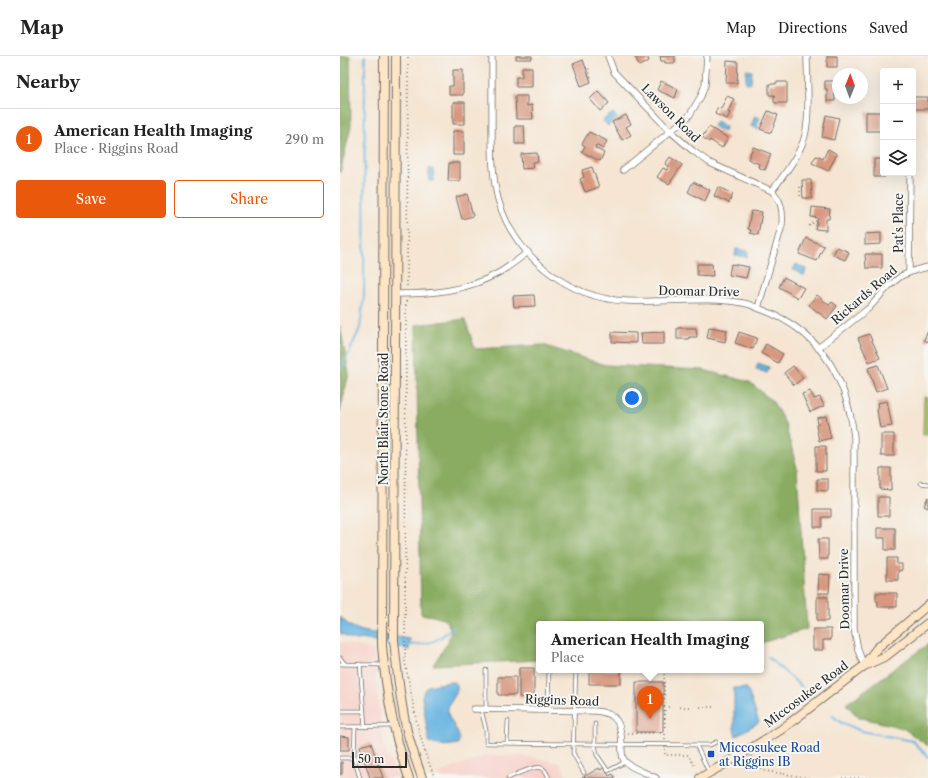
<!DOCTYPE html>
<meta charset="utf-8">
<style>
:root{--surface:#fff;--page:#f2f2f2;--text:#222;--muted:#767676;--line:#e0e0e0;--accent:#ea580c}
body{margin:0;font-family:"Libre Caslon Text",serif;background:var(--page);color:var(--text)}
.controls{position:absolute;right:12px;top:12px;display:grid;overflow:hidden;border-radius:4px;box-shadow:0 4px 16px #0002}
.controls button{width:36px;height:36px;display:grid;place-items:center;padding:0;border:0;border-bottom:1px solid var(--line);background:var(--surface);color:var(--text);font:20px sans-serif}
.compass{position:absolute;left:492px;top:12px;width:36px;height:36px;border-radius:50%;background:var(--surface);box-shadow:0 4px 16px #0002;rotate:1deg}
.scale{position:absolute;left:12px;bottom:10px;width:55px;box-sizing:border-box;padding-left:4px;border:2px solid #2b2b2b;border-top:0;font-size:11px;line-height:14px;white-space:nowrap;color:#2b2b2b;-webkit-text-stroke:3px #f6f6f2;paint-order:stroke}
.you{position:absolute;left:292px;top:342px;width:14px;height:14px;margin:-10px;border:3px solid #fff;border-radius:50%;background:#1a73e8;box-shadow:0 0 0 6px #1a73e833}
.badge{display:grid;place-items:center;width:26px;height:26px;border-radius:50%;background:var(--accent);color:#fff;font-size:13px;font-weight:700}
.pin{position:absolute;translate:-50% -33px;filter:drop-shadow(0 1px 2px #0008)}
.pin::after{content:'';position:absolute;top:21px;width:14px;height:12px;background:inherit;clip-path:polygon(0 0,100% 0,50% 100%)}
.popup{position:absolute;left:196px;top:565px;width:228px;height:52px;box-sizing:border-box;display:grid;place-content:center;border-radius:4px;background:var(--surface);filter:drop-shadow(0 1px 3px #0005);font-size:13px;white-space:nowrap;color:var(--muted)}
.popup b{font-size:15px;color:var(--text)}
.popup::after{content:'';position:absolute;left:50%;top:100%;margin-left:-8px;border:8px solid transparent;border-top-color:var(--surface)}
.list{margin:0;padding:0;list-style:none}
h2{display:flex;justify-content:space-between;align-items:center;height:52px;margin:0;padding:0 16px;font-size:17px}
h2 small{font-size:13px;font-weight:400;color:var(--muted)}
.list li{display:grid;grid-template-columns:26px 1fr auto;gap:12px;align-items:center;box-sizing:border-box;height:60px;padding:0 16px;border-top:1px solid var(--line)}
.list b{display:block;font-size:15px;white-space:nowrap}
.list p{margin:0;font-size:13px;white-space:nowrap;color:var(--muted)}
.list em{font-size:13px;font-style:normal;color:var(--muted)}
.actions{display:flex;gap:8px;padding:12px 16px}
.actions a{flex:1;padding:9px 0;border:1px solid var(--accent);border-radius:4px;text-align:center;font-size:14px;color:var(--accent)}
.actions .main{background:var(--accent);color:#fff}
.icon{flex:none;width:22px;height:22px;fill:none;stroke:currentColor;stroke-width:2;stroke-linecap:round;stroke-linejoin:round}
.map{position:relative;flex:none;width:588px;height:722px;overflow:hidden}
header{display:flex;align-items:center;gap:24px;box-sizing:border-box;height:56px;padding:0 20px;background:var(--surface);border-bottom:1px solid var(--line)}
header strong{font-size:19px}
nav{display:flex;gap:22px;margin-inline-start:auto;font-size:14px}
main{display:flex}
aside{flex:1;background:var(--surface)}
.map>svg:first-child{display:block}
</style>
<header>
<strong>Map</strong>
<nav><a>Map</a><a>Directions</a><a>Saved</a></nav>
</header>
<main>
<aside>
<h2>Nearby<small></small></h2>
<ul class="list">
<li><span class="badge">1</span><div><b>American Health Imaging</b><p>Place · Riggins Road</p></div><em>290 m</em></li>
</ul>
<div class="actions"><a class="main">Save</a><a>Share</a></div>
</aside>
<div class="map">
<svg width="588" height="722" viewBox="0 0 588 722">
<rect width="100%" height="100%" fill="#f6f6f2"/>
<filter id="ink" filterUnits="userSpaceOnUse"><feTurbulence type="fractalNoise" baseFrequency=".025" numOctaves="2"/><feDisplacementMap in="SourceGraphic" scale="8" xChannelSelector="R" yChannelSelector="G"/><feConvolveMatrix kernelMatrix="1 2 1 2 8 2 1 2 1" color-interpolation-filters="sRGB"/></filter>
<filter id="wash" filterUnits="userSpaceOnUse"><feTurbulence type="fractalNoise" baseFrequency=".012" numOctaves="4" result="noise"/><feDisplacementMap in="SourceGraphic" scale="16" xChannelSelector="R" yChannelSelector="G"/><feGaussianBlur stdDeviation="0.9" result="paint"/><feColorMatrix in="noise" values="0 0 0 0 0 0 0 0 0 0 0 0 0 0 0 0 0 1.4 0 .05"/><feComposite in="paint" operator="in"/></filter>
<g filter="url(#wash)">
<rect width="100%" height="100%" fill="#f5e5d2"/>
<!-- built -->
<path fill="#f7d1c9" d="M0 586 34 594 39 655 44 692 58 722H0Z
M148 699 182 700 221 707 227 722H101L99 717Z"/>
<!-- green -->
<path fill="#acc76d" stroke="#6c794c" d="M584 341H588V379H583Z"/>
<!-- forest -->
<path fill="#89ac60" stroke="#5a6c46" d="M0 0H10L11 70 0 117Z
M125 263 135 293 203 289 265 309 363 314 410 326 433 346 445 367 457 412 467 573 421 587V568H199V604L93 609 108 586 111 574 106 564 93 560 81 558 76 269Z
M0 270 9 317 0 356Z
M588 588V690L563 672 518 661 506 648Z"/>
<!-- water -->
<path fill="#68b4e1" stroke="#4a7086" d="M406 14 412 15 411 27 410 28 406 27Z
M273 57 277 62 268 70 263 64Z
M415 60 420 62 417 69 419 71 418 73 411 70Z
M376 65 386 71 383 76 373 70Z
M89 113H94V125H89Z
M396 193 408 195 407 201 395 199Z
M456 208 466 213 465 218 463 219 453 214Z
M418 307 429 311 427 317 416 313Z
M0 561 10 570 22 575 70 583 69 594 22 583C14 586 8 581 0 577Z
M109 626H115C122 635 110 644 108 652 106 666 123 674 118 688 107 690 99 691 89 686L82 641 84 635 88 630Z
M394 632H407L419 666 396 680 394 672Z"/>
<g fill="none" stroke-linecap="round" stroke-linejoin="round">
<!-- stream -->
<path stroke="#68b4e1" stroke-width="2" d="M0 313 8 299 20 272 24 240 25 0
M69 589C93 588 97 585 114 571
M428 601 462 631
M492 659 500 666 521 675 573 685 588 701"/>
</g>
<g id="blocks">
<!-- building -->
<path fill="#d89880" d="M176 0H192V3H176Z
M295 0H307L309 5 299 10Z
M320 0H335V7H325V5H321Z
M487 0H497V11H487Z
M243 4 251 26 241 30 233 8Z
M387 5 398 6 397 27H386Z
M182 11H192V31H176V21H182Z
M113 14H123V39H109V30H113Z
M321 25 338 33 335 42 317 34Z
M485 25H498V32H494L495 45H487V33H485Z
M436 26H447V47H436L434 46V40H436L435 39H429V28H436Z
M258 35 269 47 260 55 250 43Z
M175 40H187V50L192 49 193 63H176Z
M387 40 394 43 388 56 390 57 387 63 375 58 377 52 381 53Z
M574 41H588V53H574Z
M113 46H125V68H113Z
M428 55 438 59 431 77 420 73Z
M526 56H542V75H526Z
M286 59 291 68 286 71 291 79 282 84 272 66Z
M486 59 499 62 494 84 482 81Z
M175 70H184L185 88H175Z
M369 71 388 82 382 92 370 84 369 86 362 81Z
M113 75H124V99H113Z
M249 76 267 85 263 93 256 89 255 92 264 97 260 105 242 96 245 90 242 88Z
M413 91 431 98 425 114 418 111 419 108 408 103Z
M488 93 497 98 488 115 472 107 476 100 483 103Z
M197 97 198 106H192L193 112 182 113 181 98Z
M330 101 342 109 329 128 317 121 323 112 327 114 329 110 325 108Z
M534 103H543V117H545V121H534Z
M109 107H120V125H108Z
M252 111 259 131 245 136 240 123 244 121 242 114Z
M462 124H471L472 142H463Z
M353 126 370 134 365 145 348 136Z
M378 131 393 138 389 147 374 140Z
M127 138 133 160 122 163 116 141Z
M472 151 490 153 489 163H486V174L475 173 478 162 471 161Z
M411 155 422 156 418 179 410 177 411 174 408 173Z
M541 177V188L525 189V178Z
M466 182 484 190 477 205 459 198Z
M497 191 509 196 505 204 493 199Z
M525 198H542V212H526Z
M357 208H372L373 220 357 219Z
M391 208 409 211 406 222 389 219Z
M444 221 464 232 458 242 439 231Z
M194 239 195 250 174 251 173 240Z
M477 239 489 249 492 246 497 250 487 263 469 249Z
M369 271 387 274 385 286 367 282Z
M337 272H356L357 281H349V283H337Z
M588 275V286L584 284Z
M272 276 296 277V287L272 286Z
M324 276V288H302L301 277Z
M399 276 417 282 413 293 395 287Z
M529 278 540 302 529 306 518 282Z
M426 288 443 298 438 307 421 297Z
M538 309 547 332 536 336 528 312Z
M453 310 463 322 454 329 444 317Z
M470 335 474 343 480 341 484 350 470 356 462 338Z
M547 345 552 370 540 372 537 354 538 353 537 347Z
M486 360 491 382 479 385 476 369 478 368 477 362Z
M541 378H554V400H541Z
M476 390H486V415H476Z
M540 412H551V434L540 433Z
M477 423H488V435L477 434Z
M538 441H549V460H538Z
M588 441V452L584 450Z
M474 453H491V461H482V471H474Z
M537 472H555V494H545V482H537Z
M478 483H488V503H479Z
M547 502H557V508H562V514L558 515V524H547Z
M479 518 490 519 489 537H478Z
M536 537H557V551H538V545H536Z
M477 541H488V565H477Z
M473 573H491V584H483V594H473Z
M179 612H194V641H179Z
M249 614H281V628H249Z
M158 621H176V639H158Z
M296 626H323V676H296Z
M0 680 9 681V694H0Z
M31 687 43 722H30L20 690Z
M0 706H2V718H0Z
M259 712 260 714 264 712 269 720 273 718 275 722H242Z"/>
</g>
</g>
<g filter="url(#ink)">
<use href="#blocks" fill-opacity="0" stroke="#726c65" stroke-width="1"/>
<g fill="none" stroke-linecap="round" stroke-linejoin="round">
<!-- lane casing -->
<g stroke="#726c65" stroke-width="4.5">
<path id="lane" d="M581 427 588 428
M0 602 5 608
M0 608 42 609
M20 608 25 671
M236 614 233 697 244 717
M141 653 146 674V687L370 689 376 686
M146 653V614
M208 654 209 614
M0 655H24
M255 668V689L257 699 268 715 285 706
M0 671 52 670
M15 671 14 702 20 722
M167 687 168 665
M356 689 369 716
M0 702H14
M168 722C175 719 194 709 202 712 206 714 207 718 209 722"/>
</g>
<!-- street casing -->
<g stroke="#726c65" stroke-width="7">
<path id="street" d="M152 0C152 24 152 48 152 72 152 96 152 120 158 143 174 200 229 243 287 245 325 247 365 240 403 247 410 248 417 252 423 254 481 276 507 322 514 381V572L518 594 524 610
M268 0 274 16 330 75 353 95 370 107 432 135C442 145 443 156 442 169L418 252
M283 114 349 60 361 40 365 29 367 0
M432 135C443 120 456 104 463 86 471 66 467 23 467 0
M569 216 570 117
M56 238C92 238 128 235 160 216 170 210 179 203 188 196
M478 292 529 252 549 230 561 220 576 214 588 211
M134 653 255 655C278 657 281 668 282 689 282 694 281 699 284 704 289 712 308 717 316 722"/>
</g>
<!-- secondary casing -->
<g stroke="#726c65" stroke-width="10">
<path id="secondary" d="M44 0 42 590C46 636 53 678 69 722
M56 0 54 584C57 615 60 645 67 675 71 691 77 707 82 722
M524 609 537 592 588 549
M360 722 399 700 442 673 524 610 546 600 588 567"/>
</g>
<!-- path -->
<path stroke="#726c65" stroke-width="1.5" stroke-dasharray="1 3" stroke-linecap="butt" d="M246 12 248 11 251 22
M460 140V130H462
M469 170 478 163
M67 230 68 0
M66 245 65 606 77 668 86 700 95 722
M324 614 325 684
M324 651H332
M340 651H351
M360 651H376
M288 677H324
M325 693V699H348L354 709
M411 700 419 711 425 715 470 722
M502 722H531"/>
<!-- lane -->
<use href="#lane" stroke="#fff" stroke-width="3"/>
<!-- street -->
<use href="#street" stroke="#fff" stroke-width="5.5"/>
<!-- secondary -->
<use href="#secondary" stroke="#fde5c5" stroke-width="8"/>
</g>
</g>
<!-- markers -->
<rect fill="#1a4fb4" stroke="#f6f6f2" stroke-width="1.5" x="367" y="694" width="8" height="8" rx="2"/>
<g text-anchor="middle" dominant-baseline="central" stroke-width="4" stroke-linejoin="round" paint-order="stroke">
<!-- street labels -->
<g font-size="12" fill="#2b2b2b" stroke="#f6f6f2">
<text transform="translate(331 57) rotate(45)">Lawson Road</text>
<text transform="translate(558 167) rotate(-90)">Pat's Place</text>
<text transform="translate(359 235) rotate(1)">Doomar Drive</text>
<text transform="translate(524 239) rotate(-41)">Rickards Road</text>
<text transform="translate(43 363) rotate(-90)">North Blair Stone Road</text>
<text transform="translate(504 533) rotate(-91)">Doomar Drive</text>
<text transform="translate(466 638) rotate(-37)">Miccosukee Road</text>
<text transform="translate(222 644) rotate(2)">Riggins Road</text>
</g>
<!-- transit labels -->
<g font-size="12" fill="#164399" stroke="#f6f6f2" text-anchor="start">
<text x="379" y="691">Miccosukee Road<tspan x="379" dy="14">at Riggins IB</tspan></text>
</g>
</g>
</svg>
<div class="controls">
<button>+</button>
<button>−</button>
<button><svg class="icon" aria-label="layers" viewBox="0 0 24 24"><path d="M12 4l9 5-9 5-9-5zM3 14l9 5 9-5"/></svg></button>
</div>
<svg class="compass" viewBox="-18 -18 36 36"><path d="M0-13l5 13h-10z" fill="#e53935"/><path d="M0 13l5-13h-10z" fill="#767676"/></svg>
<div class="scale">50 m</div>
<div class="you"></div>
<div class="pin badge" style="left:310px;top:663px">1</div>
<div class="popup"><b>American Health Imaging</b>Place</div>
</div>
</main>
